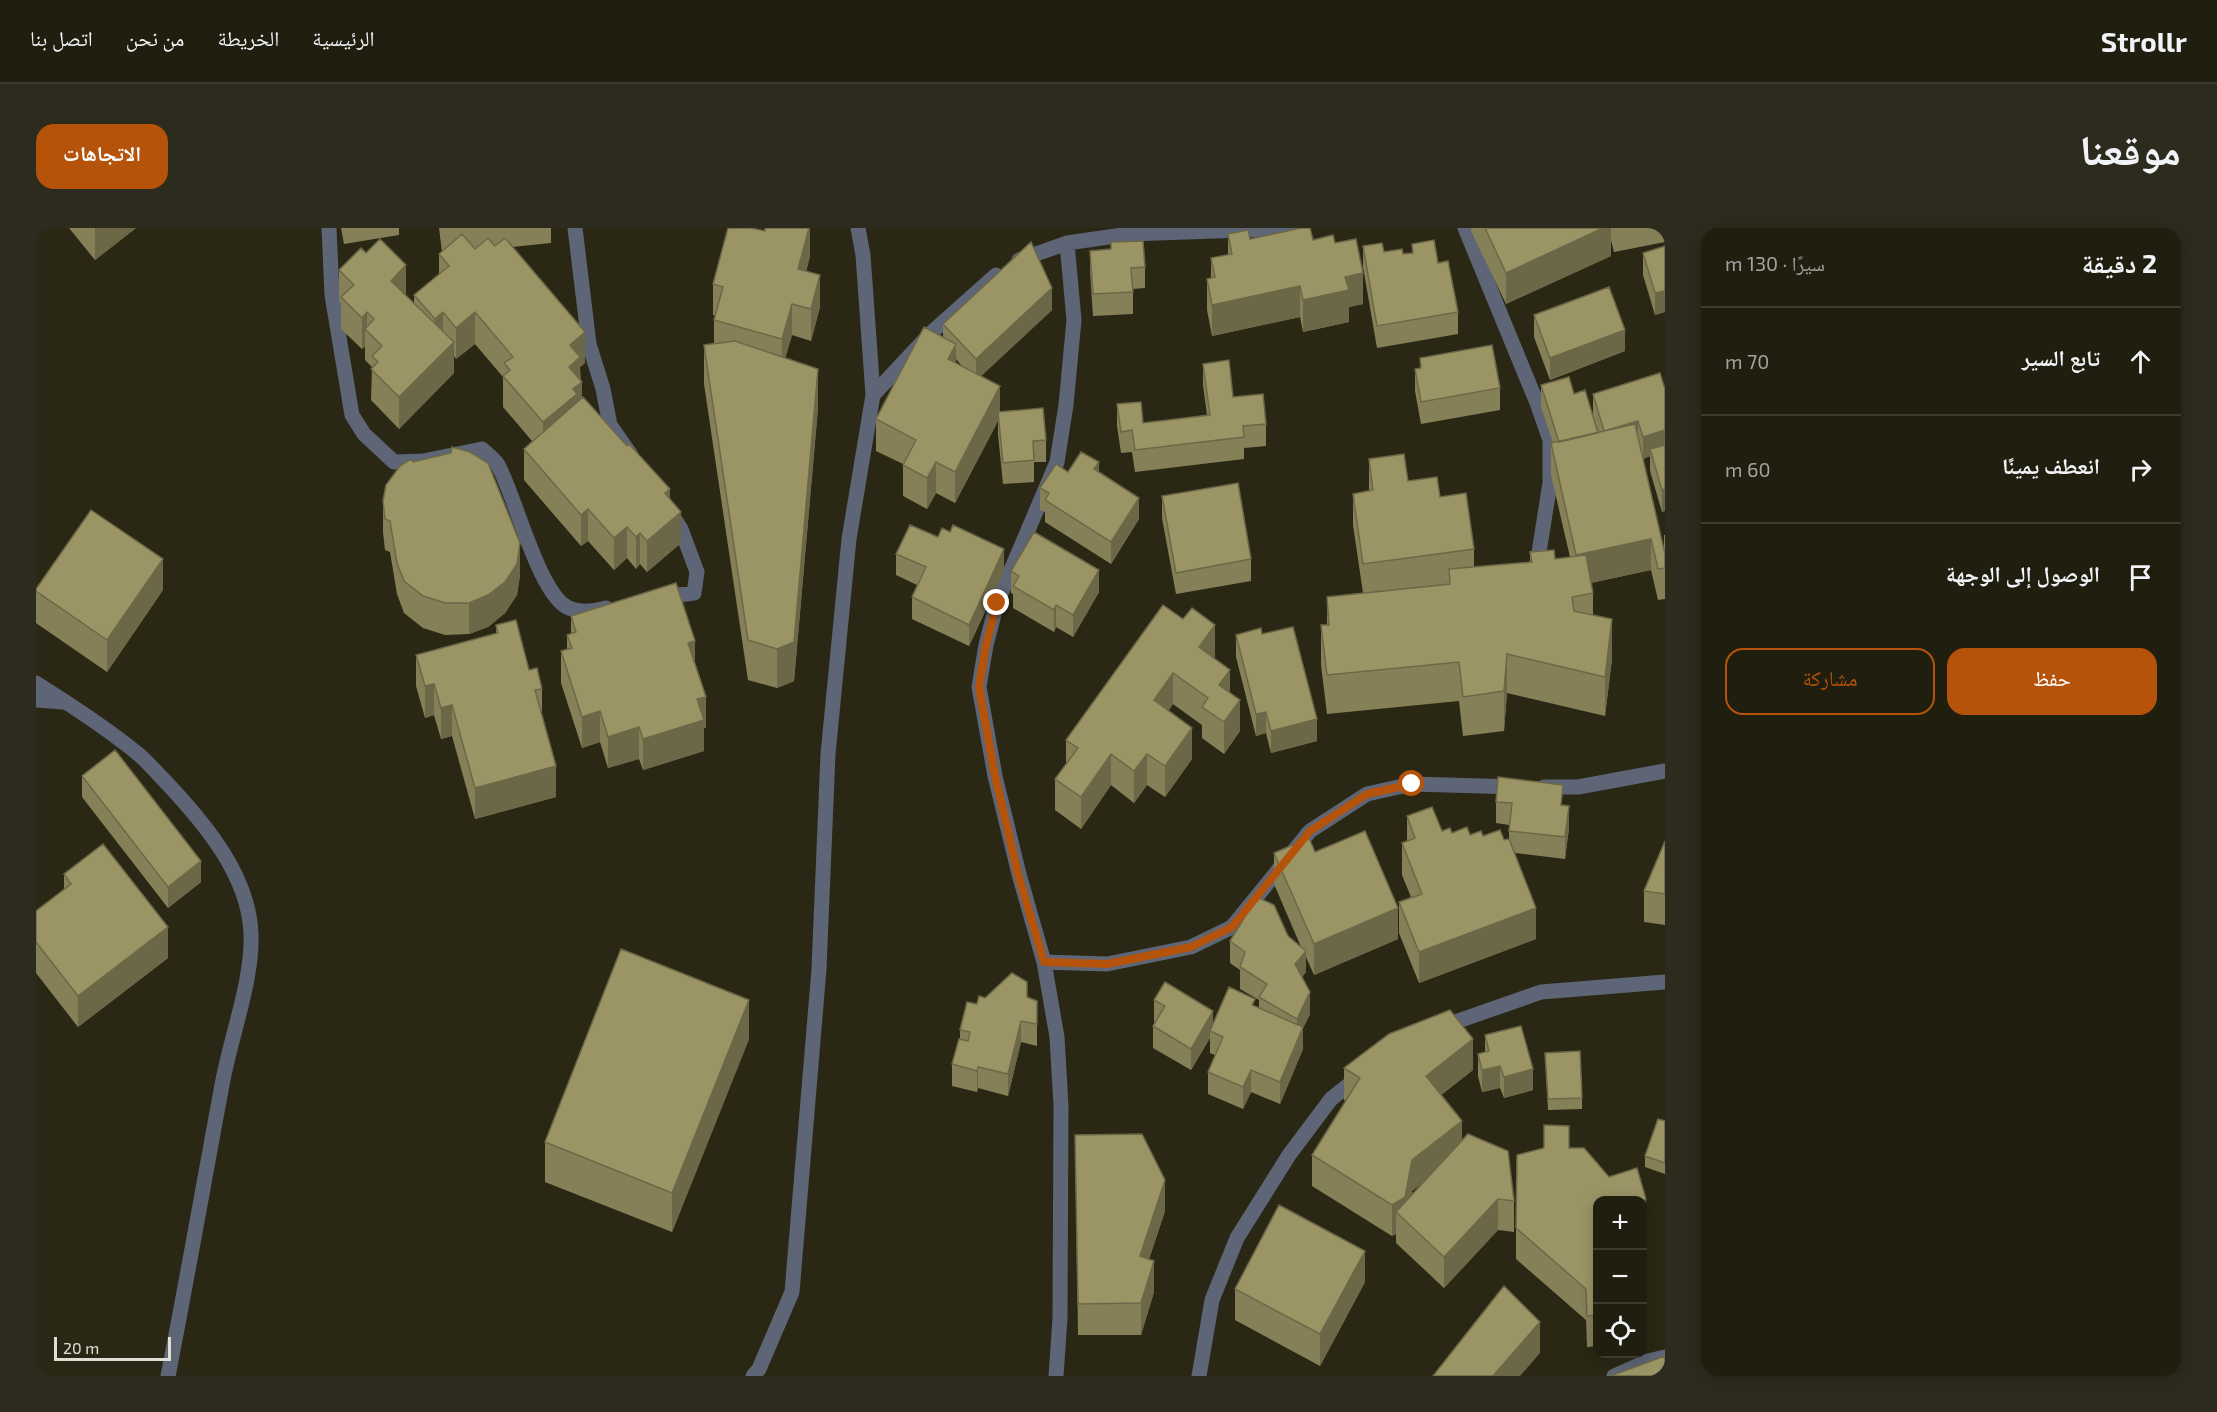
<!DOCTYPE html>
<html lang="ar">
<meta charset="utf-8">
<style>
:root{--surface:#201e0f;--page:#2d2b1d;--text:#f1f3f6;--muted:#a2a29e;--line:#3d3c2f;--accent:#b45309}
body{margin:0;font-family:"Exo 2","Noto Naskh Arabic",sans-serif;background:var(--page);color:var(--text);direction:rtl}
.controls{position:absolute;right:18px;bottom:18px;display:grid;overflow:hidden;border-radius:12px;box-shadow:0 3px 15px #0003}
.controls button{width:54px;height:54px;display:grid;place-items:center;padding:0;border:0;border-bottom:2px solid var(--line);background:var(--surface);color:var(--text);font:30px sans-serif}
.scale{position:absolute;left:18px;bottom:15px;width:117px;box-sizing:border-box;padding-left:6px;border:3px solid #e0dfd3;border-top:0;font-size:16px;line-height:21px;white-space:nowrap;color:#e0dfd3;-webkit-text-stroke:4px #2a2814;paint-order:stroke}
.stop{position:absolute;width:18px;height:18px;margin:-14px;border:4px solid #b45309;border-radius:50%;background:#fff}
.stop.end{background:#b45309;border-color:#fff;box-shadow:0 2px 6px #0008}
.list{margin:0;padding:0;list-style:none}
h2{display:flex;justify-content:space-between;align-items:center;height:78px;margin:0;padding:0 24px;font-size:26px}
h2 small{font-size:20px;font-weight:400;color:var(--muted)}
.list li{display:grid;grid-template-columns:39px 1fr auto;gap:18px;align-items:center;box-sizing:border-box;height:108px;padding:0 24px;border-top:2px solid var(--line)}
.list b{display:block;font-size:22px;white-space:nowrap}
.list em{font-size:20px;font-style:normal;color:var(--muted)}
.actions{display:flex;gap:12px;padding:18px 24px}
.actions a{flex:1;padding:14px 0;border:2px solid var(--accent);border-radius:18px;text-align:center;font-size:21px;color:var(--accent)}
.actions .main{background:var(--accent);color:#fff}
.icon{flex:none;width:33px;height:33px;fill:none;stroke:currentColor;stroke-width:2;stroke-linecap:round;stroke-linejoin:round}
.map{position:relative;flex:none;width:1629px;height:1148px;overflow:hidden;direction:ltr;border-radius:18px}
header{display:flex;align-items:center;gap:36px;box-sizing:border-box;height:84px;padding:0 30px;background:var(--surface);border-bottom:2px solid var(--line)}
header strong{font-size:28px}
nav{display:flex;gap:33px;margin-inline-start:auto;font-size:21px}
.intro{display:flex;align-items:center;justify-content:space-between;box-sizing:border-box;height:144px;padding:0 36px}
h1{margin:0;font-size:42px}
.button{padding:15px 27px;border-radius:18px;background:var(--accent);color:#fff;font-size:21px;font-weight:700}
main{display:flex;gap:36px;padding:0 36px}
aside{flex:1;background:var(--surface);border-radius:18px;box-shadow:0 3px 15px #0003}
.map>svg:first-child{display:block}
</style>
<header>
<strong>Strollr</strong>
<nav><a>الرئيسية</a><a>الخريطة</a><a>من نحن</a><a>اتصل بنا</a></nav>
</header>
<div class="intro"><h1>موقعنا</h1><a class="button">الاتجاهات</a></div>
<main>
<aside>
<h2>2 دقيقة<small>سيرًا · 130 m</small></h2>
<ul class="list">
<li><svg class="icon" aria-label="ahead" viewBox="0 0 24 24"><path d="M12 20V5M6 11l6-6 6 6"/></svg><div><b>تابع السير</b></div><em>70 m</em></li>
<li><svg class="icon" aria-label="right" viewBox="0 0 24 24"><path d="M7 20v-9h11M14 6l5 5-5 5"/></svg><div><b>انعطف يمينًا</b></div><em>60 m</em></li>
<li><svg class="icon" aria-label="arrive" viewBox="0 0 24 24"><path d="M6 21V4h12l-3 4 3 4H6"/></svg><div><b>الوصول إلى الوجهة</b></div></li>
</ul>
<div class="actions"><a class="main">حفظ</a><a>مشاركة</a></div>
</aside>
<div class="map">
<svg width="1629" height="1148" viewBox="0 0 1629 1148">
<rect width="100%" height="100%" fill="#2a2814"/>
<g fill="none" stroke-linecap="round" stroke-linejoin="round">
<!-- minor -->
<path stroke="#5d6576" stroke-width="15" d="M293 0 296 67 316 187 328 206 358 234 387 233 446 221C451 226 459 231 462 237 479 267 503 368 533 380 544 385 559 383 570 380
M539 0 553 116 567 161 574 197 595 227
M822 0 827 27 837 167
M1429 0 1501 175 1514 212V255L1501 337
M983 32 1031 15 1093 6 1265 0
M626 369 658 365 661 344 645 301 634 284
M0 455C35 477 69 499 101 525 110 532 118 542 127 551 166 592 213 646 215 706 217 752 194 811 186 857 168 954 151 1051 132 1148
M0 472 27 474
M1508 559H1542L1629 543
M1008 734 1071 736 1155 719 1196 699 1274 603 1331 566 1376 556 1481 559
M1405 799 1505 764 1629 754
M717 1148 723 1141 756 1064 783 741 792 526 813 311 837 167 896 104 960 47
M1020 1148 1024 1090 1025 878 1021 809 1008 734 983 646 959 548 943 459 950 417 961 375 1021 234 1030 177 1038 92 1031 15
M1163 1148 1176 1072 1201 1010 1253 927 1295 871 1324 848
M1578 1148 1612 1133 1629 1129"/>
</g>
<!-- wall -->
<path fill="#858058" fill-rule="evenodd" d="M33 0H100L59 32Z
M305 0H363V7L308 16Z
M403 0H515V15L476 19 549 135 544 139 546 170 634 271 645 315 611 344 604 336 600 341 591 330 578 342 552 313 545 318 488 252V221L496 213 467 179V149L439 116 420 131 418 128V145L363 201 335 172 336 139 329 132V118L326 121 305 101V75L303 73V42L370 68 378 76V67L403 46V26L406 24Z
M774 0V28L770 44 784 79 775 113 756 107 749 130 782 180 758 453 741 460 712 452 668 156V117L678 116V92L680 88 677 87V56L718 1 729 3Z
M1435 0H1629V14L1578 24 1575 12V28L1470 76 1435 3Z
M1192 6 1214 11 1277 12 1299 15 1327 76 1313 79V94L1267 104 1264 89 1176 108 1171 82V51L1175 50V30L1192 27Z
M1376 16 1402 35 1422 84V106L1341 120 1327 39V18L1348 24 1367 26 1376 25Z
M1629 18V84L1619 87 1607 47V25Z
M1054 23 1109 39V60L1097 61V86L1057 88 1054 44Z
M1016 82 945 148 964 184 1010 212V234H998V254L967 256 962 206V193L919 275 900 265 891 281 867 268V236L840 223V191L907 109V96ZM920 131 926 138 927 139 920 135Z
M1498 87 1589 123 1514 152 1498 109Z
M1384 130 1464 160V182L1385 196 1379 163V141L1384 140Z
M1167 136 1197 169 1230 196V218L1208 220V231L1099 244 1096 224 1085 225 1081 198V176L1107 195 1171 187 1167 157Z
M1505 157 1538 166 1557 187V166L1629 161V283L1626 284 1614 243V228L1607 231 1628 323V307H1629V371L1622 372 1615 342 1555 355 1557 365V387L1576 431 1569 488 1471 465 1468 503 1427 508 1423 473 1291 486 1285 437V397H1291V369L1327 365 1317 297V266L1333 263V231L1372 253 1404 269 1438 321V339L1494 334V324L1519 331 1534 329 1515 247V215H1517L1505 179Z
M377 234 484 347 481 367 469 385 452 399 433 406 409 407 387 400 368 385 361 366 354 324 349 322 347 304V273Z
M1032 244H1063L1103 291 1075 336 1009 294V284L1004 282V260Z
M1126 268 1215 331V353L1140 366 1126 290Z
M914 304 968 343 933 418 876 391V369L881 357 860 347V326Z
M975 343 1063 364 1037 409 1020 399 1018 404 977 380V366L975 365Z
M0 361 127 362 71 444 0 395Z
M1127 377 1179 428 1178 430 1194 465 1204 503 1188 526 1166 510V497L1137 476 1132 483 1156 531 1129 569 1111 557 1098 575 1075 557 1045 601 1019 582V551L1030 536V512Z
M535 388 659 435 670 500H668V523L607 542 603 531 572 540 564 514 546 520 525 455V423L531 421V407L535 406Z
M460 397 506 461V488L520 569 439 591 416 508 405 511 398 487 389 490 380 458V427L460 405Z
M1226 406 1281 513 1235 525 1230 505 1220 508 1200 429V407Z
M46 548 165 654 132 680 46 569Z
M1460 574 1527 578 1533 600 1529 631 1479 625 1500 711 1383 755 1363 705V674L1375 669 1366 647V615L1371 614V588L1406 603 1416 605 1447 608 1468 612 1473 611V597L1460 595Z
M1629 613V697L1608 694V663Z
M1279 624 1362 711 1278 747 1270 729V744L1266 749 1274 786 1267 800V821L1244 876 1215 864 1207 881 1172 866V844L1179 827 1174 825V810L1155 842 1117 820V798L1120 794H1118V772L1177 797 1219 778 1223 780V772L1204 761V742L1194 735V713L1252 708 1265 719 1238 656V625Z
M28 646 132 730 42 799 0 745V683L28 662Z
M991 769 1001 795V818L985 814 972 868 942 860 941 864 916 858V836L924 811V802L941 776 949 770Z
M1449 807 1497 862 1468 870 1464 860 1446 864 1442 848V826L1449 824Z
M713 811 636 1004 509 954V914Z
M1509 825 1546 870V881L1512 882Z
M1308 840 1437 842 1405 867 1426 913 1478 973V1004L1462 1002 1408 1060 1360 1015V1006L1356 1008 1276 958V927L1310 873 1308 872ZM1386 955 1376 966V963Z
M1629 893V946L1609 939V928Z
M1039 907 1129 983 1113 1031 1118 1064 1105 1107H1042Z
M1533 920 1610 1002 1562 972V1118L1551 1119 1550 1092 1480 1031V1000Z
M1329 1054 1284 1138 1199 1092V1061Z"/>
<!-- shaded-wall -->
<path fill="#6c6847" d="M59 0H100L59 32Z
M773 0H774V28L762 73V41Z
M1567 0H1575V28L1470 76V45Z
M370 37V68L355 53Z
M1327 45V76L1313 79V94L1267 104V72L1309 49Z
M784 47V79L775 113V81Z
M1264 58V89L1176 108V77Z
M1016 60V82L940 153V131Z
M1629 63V84L1619 87V65Z
M756 76V107L746 142V111Z
M331 84V104L329 101V118L326 121V90Z
M407 84V115L399 122V91Z
M439 84V116L420 131V100Z
M1589 102V123L1514 152V130Z
M549 104V135L544 139V155L546 154V185L507 225V194L533 139 534 117Z
M418 114V145L363 201V169Z
M920 116V147L912 131Z
M782 141V180L758 453 741 460V421Z
M964 158V189L962 184V193L919 275V244Z
M1602 193V214L1568 203Z
M1629 202V224L1614 221V228L1607 231V209Z
M900 234V265L891 281V250Z
M1063 234V256L1058 241Z
M634 261V293L629 265Z
M1629 261V283L1626 284V262Z
M1103 270V291L1075 336V314Z
M552 281V313L545 318V287Z
M645 284V315L611 344V313Z
M591 299V330L578 342V310Z
M604 305V336L600 341V309Z
M1615 311V342L1540 358V327Z
M484 315V347L481 367 469 385 452 399 433 406V375Z
M968 321V343L933 418V397Z
M127 331V362L71 444V412Z
M1063 342V364L1037 409V387Z
M1020 377V399L1018 404V382Z
M1576 391V431L1569 488V449Z
M1179 397V428L1163 450V419Z
M659 413V444L652 415Z
M1471 426V465L1468 503V463Z
M1194 442V473L1183 457Z
M1137 445V476L1118 504V472Z
M398 456V487L389 490V458Z
M670 469V500H668V523L607 542V511L661 471Z
M1204 472V503L1188 526V494Z
M416 477V508L405 511V480Z
M564 483V514L546 520V489Z
M1230 484V505L1220 508V486Z
M1281 491V513L1235 525V503Z
M603 499V531L572 540V509Z
M1156 500V531L1129 569V538Z
M1075 526V557L1045 601V569Z
M1111 526V557L1098 575V543Z
M520 538V569L439 591V560Z
M1533 578V600L1529 631V609Z
M165 633V654L132 680V659Z
M1362 680V711L1278 747V716Z
M1500 680V711L1383 755V724Z
M132 699V730L42 799V768Z
M1270 723V744L1259 758V736Z
M1274 764V786L1267 800V821L1244 876V854L1261 813V791Z
M713 772V811L636 1004V965Z
M1177 783V805L1174 803V810L1155 842V821Z
M985 793V814L972 868V846Z
M1437 811V842L1390 879V848Z
M1464 838V860L1446 864V842Z
M942 839V860L941 864V843Z
M1497 841V862L1468 870V849Z
M1215 842V864L1207 881V859Z
M1426 893V924L1376 963 1370 993 1360 984V1006L1356 1008V977L1376 932Z
M1129 952V983L1104 1059V1028Z
M1462 971V1002L1408 1060V1029Z
M1610 971V1002L1606 1006V975Z
M1329 1023V1054L1284 1138V1106Z
M1118 1033V1064L1105 1107V1075Z
M1504 1094V1125L1484 1148H1457Z"/>
<!-- building -->
<path fill="#9b9566" stroke="#6c6847" stroke-width="1.5" d="M692 0H715L729 3V0H773L762 41 784 47 775 81 756 76 746 111 678 92 687 59 677 56Z
M1265 0H1274L1277 12 1297 7 1299 15 1320 11 1327 45 1309 49 1313 62 1267 72 1264 58 1176 77 1171 51 1179 49 1175 30 1196 26 1192 6 1212 2 1214 11Z
M1449 0H1567L1470 45Z
M426 6 439 21 452 10 459 18 469 10 549 104 534 117 544 129 533 139 546 154 537 161 541 166 507 194 467 148 474 142 468 135 477 129 439 84 420 100 407 84 399 91 378 67 413 38 403 26Z
M344 11 370 37 355 53 418 114 363 169 335 141 342 134 336 128 346 118 329 101 338 91 331 84 326 90 305 69 318 57 303 42 325 20 330 25Z
M1398 12 1402 35 1412 33 1422 84 1341 98 1327 18 1346 15 1348 24 1366 21 1367 26 1377 25 1376 16Z
M1107 13 1109 39 1095 40 1097 64 1057 66 1054 23 1075 21V14Z
M995 14 1016 60 940 131 907 96Z
M1629 18V63L1619 65 1607 25Z
M1573 59 1589 102 1514 130 1498 87Z
M888 99 920 116 912 131 964 158 919 244 900 234 891 250 867 237 880 212 840 191Z
M699 113 782 141 758 414 741 421 712 412 668 117Z
M1456 117 1464 160 1385 174 1379 141 1385 140 1384 130Z
M1193 132 1197 169 1227 166 1230 196 1207 198 1208 209 1099 222 1096 202 1085 204 1081 176 1105 174 1107 195 1174 187 1167 136Z
M1624 145 1629 161V202L1607 209 1602 193 1568 203 1557 166Z
M1533 149 1538 166 1549 162 1562 205 1523 214 1505 157Z
M547 169 591 218 593 216 634 261 629 265 645 284 611 313 604 305 600 309 591 299 578 310 552 281 545 287 488 221Z
M1007 180 1010 212 997 213 998 232 967 235 962 184Z
M1599 196 1629 326V340L1622 341 1615 311 1540 327 1515 215Z
M1629 217V261L1626 262 1614 221Z
M416 219 434 224 452 235 484 315 481 336 469 354 452 367 433 375H409L387 368 368 353 361 335 354 293 349 291 347 273 350 257 364 238 375 231 377 234 415 225Z
M1045 224 1063 234 1058 241 1103 270 1075 314 1009 272 1013 265 1004 260 1020 236 1032 244Z
M1368 226 1372 253 1401 249 1404 269 1430 265 1438 321 1327 336 1317 266 1337 262 1333 231Z
M1202 255 1215 331 1140 345 1126 268Z
M55 282 127 331 71 412 0 363V361Z
M874 297 902 309 906 300 914 304 917 297 968 321 933 397 876 369 890 339 860 326Z
M998 304 1063 342 1037 387 1020 377 1018 382 977 358 983 348 975 343Z
M1518 322 1519 331 1550 327 1557 365 1536 369 1538 383 1576 391 1569 449 1471 426 1468 463 1427 469 1423 434 1291 447 1285 397H1293L1291 369 1414 356 1413 341 1496 334 1494 324Z
M640 355 659 413 652 415 670 469 661 471 668 492 607 511 603 499 572 509 564 483 546 489 525 423 536 420 531 407 540 404 535 388Z
M1127 377 1147 391 1156 380 1179 397 1163 419 1194 442 1183 457 1204 472 1188 494 1166 479 1172 470 1137 445 1118 472 1156 500 1129 538 1111 526 1098 543 1075 526 1045 569 1019 551 1042 520 1030 512Z
M480 392 493 442 501 440 506 461 499 462 520 538 439 560 416 477 405 480 398 456 389 458 380 427 462 405 460 397Z
M1257 399 1281 491 1235 503 1230 484 1220 486 1200 407 1225 400 1226 406Z
M79 522 165 633 132 659 46 548Z
M1462 549 1527 557 1525 577 1533 578 1529 609 1473 603 1476 575 1460 574Z
M1396 579 1406 603 1414 600 1416 605 1431 599 1434 607 1445 603 1447 608 1464 602 1468 612 1473 611 1500 680 1383 724 1363 674 1386 666 1366 615 1379 610 1371 588Z
M1329 603 1362 680 1278 716 1238 625 1273 610 1279 624Z
M1629 613V666L1608 663Z
M67 616 132 699 42 768 0 714V683L35 656 28 646Z
M1221 669 1238 677 1252 708 1270 723 1259 736 1274 764 1261 791 1223 769 1231 756 1204 739 1209 724 1194 713Z
M585 721 713 772 636 965 509 914Z
M976 745 991 754V769L1001 773V796L985 793 972 846 942 839 941 843 916 836 923 811 932 813 934 804 924 802 931 774 941 776 943 768 949 770Z
M1129 754 1177 783 1155 821 1117 798 1129 778 1118 772Z
M1193 759 1219 771 1216 777 1267 799 1244 854 1215 842 1207 859 1172 844 1187 809 1174 803Z
M1414 782 1437 811 1390 848 1426 893 1376 932 1369 969 1356 977 1276 927 1324 850 1308 840 1353 806Z
M1485 798 1497 841 1468 849 1464 838 1446 842 1442 826 1453 823 1449 807Z
M1544 823 1546 870 1512 871 1509 825Z
M1622 891 1629 893V935L1609 928Z
M1508 897 1533 898V920H1548L1573 949 1601 940 1610 971 1606 975V972H1562V1087L1551 1088 1550 1061 1480 1000 1481 927 1508 920Z
M1106 906 1129 952 1104 1028 1118 1033 1105 1075 1042 1076 1039 907Z
M1432 906 1472 923 1478 973 1462 971 1408 1029 1360 984Z
M1243 977 1329 1023 1284 1106 1199 1061Z
M1468 1058 1504 1094 1457 1148H1397Z
M1629 1128V1148H1574Z"/>
<g fill="none" stroke-linecap="round" stroke-linejoin="round">
<!-- route -->
<path stroke="#b45309" stroke-width="8" d="M961 375 950 417 943 459 959 548 982 646 1008 734 1071 736 1155 719 1196 699 1274 603 1331 566 1376 556"/>
</g>
</svg>
<div class="controls">
<button>+</button>
<button>−</button>
<button><svg class="icon" aria-label="locate" viewBox="0 0 24 24"><circle cx="12" cy="12" r="6"/><path d="M12 2v4M12 18v4M2 12h4M18 12h4"/></svg></button>
</div>
<div class="scale">20 m</div>
<div class="stop" style="left:1376px;top:556px"></div>
<div class="stop end" style="left:961px;top:375px"></div>
</div>
</main>
